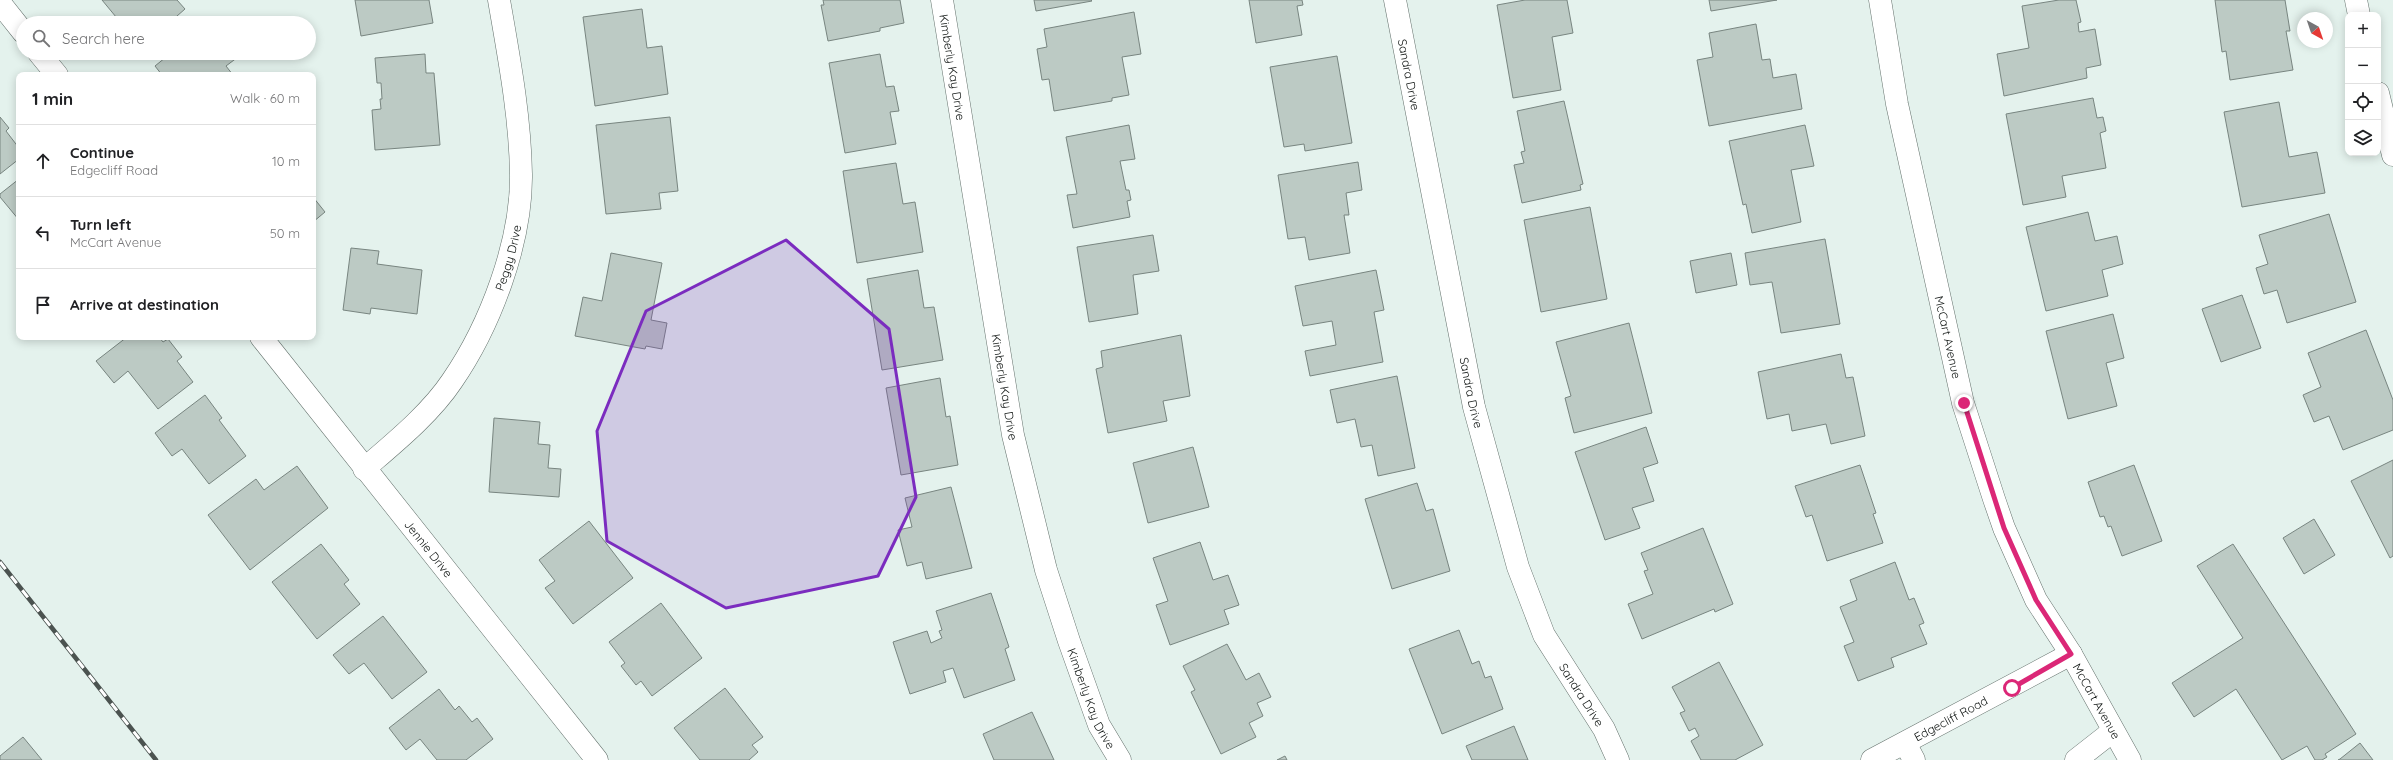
<!DOCTYPE html>
<meta charset="utf-8">
<style>
:root{--surface:#fff;--page:#f2f2f2;--text:#202124;--muted:#757577;--line:#e0e0e0}
body{margin:0;font-family:Quicksand,sans-serif;background:var(--page);color:var(--text)}
.controls{position:absolute;right:12px;top:12px;display:grid;overflow:hidden;border-radius:8px;box-shadow:0 2px 10px #0003}
.controls button{width:36px;height:36px;display:grid;place-items:center;padding:0;border:0;border-bottom:1px solid var(--line);background:var(--surface);color:var(--text);font:20px sans-serif}
.compass{position:absolute;left:2297px;top:12px;width:36px;height:36px;border-radius:50%;background:var(--surface);box-shadow:0 2px 10px #0003;rotate:140deg}
.stop{position:absolute;width:12px;height:12px;margin:-9px;border:3px solid #db2777;border-radius:50%;background:#fff}
.stop.end{background:#db2777;border-color:#fff;box-shadow:0 1px 4px #0008}
.list{margin:0;padding:0;list-style:none}
h2{display:flex;justify-content:space-between;align-items:center;height:52px;margin:0;padding:0 16px;font-size:17px}
h2 small{font-size:13px;font-weight:400;color:var(--muted)}
.list li{display:grid;grid-template-columns:26px 1fr auto;gap:12px;align-items:center;box-sizing:border-box;height:72px;padding:0 16px;border-top:1px solid var(--line)}
.list b{display:block;font-size:15px;white-space:nowrap}
.list p{margin:0;font-size:13px;white-space:nowrap;color:var(--muted)}
.list em{font-size:13px;font-style:normal;color:var(--muted)}
.icon{flex:none;width:22px;height:22px;fill:none;stroke:currentColor;stroke-width:2;stroke-linecap:round;stroke-linejoin:round}
.map{position:relative;flex:none;width:2393px;height:760px;overflow:hidden}
.search{position:absolute;background:var(--surface);box-shadow:0 2px 10px #0003;left:16px;top:16px;width:300px;height:44px;display:flex;align-items:center;gap:10px;box-sizing:border-box;padding:0 14px;border-radius:22px;color:var(--muted);font-size:15px}
.panel{position:absolute;background:var(--surface);box-shadow:0 2px 10px #0003;left:16px;top:72px;width:300px;height:268px;border-radius:8px}
.map>svg:first-child{display:block}
</style>
<div class="map">
<svg width="2393" height="760" viewBox="0 0 2393 760">
<rect width="100%" height="100%" fill="#e4f2ed"/>
<!-- building -->
<path fill="#bccac4" stroke="#788580" d="M102 0H177L185 9 169 23H121Z
M355 0H429L433 23 361 36Z
M823 0H900L904 23 880 28V31L828 41 821 5H824Z
M1034 0H1091L1092 1 1036 11Z
M1249 0H1302L1303 5 1297 6 1302 35 1256 43Z
M1525 0H1567L1573 33 1552 37 1561 90 1513 98 1497 5Z
M1709 0H1777L1711 11Z
M2059 0H2076L2081 22 2078 23 2079 32 2095 29 2101 65 2086 68 2087 78 2004 96 1997 54 2029 48 2022 6Z
M2215 0H2285L2290 31H2286L2293 70 2230 80 2226 51 2222 52Z
M642 9 647 48 662 46 668 94 595 106 583 17Z
M1134 12 1141 54 1122 57 1129 95 1112 98V101L1054 111 1049 79 1042 80 1037 49 1047 47 1044 29Z
M1756 24 1762 60 1770 59 1773 78 1796 74 1802 109 1709 126 1697 60 1713 57 1709 33Z
M171 53H235L238 57 226 66 233 75H162L155 66Z
M425 54 426 73H434L440 145 375 150 372 110 381 109 380 99H382L381 83H377L375 58Z
M880 54 886 87 894 86 899 111 890 112 896 144 845 153 829 63Z
M1337 56 1352 143 1305 151 1304 144 1284 147 1270 67Z
M2093 98 2097 118 2103 117 2106 131 2100 133 2106 168 2062 176 2066 197 2023 205 2006 114Z
M1564 101 1583 184 1580 185 1581 190 1522 203 1514 165 1524 163 1521 152 1525 151 1517 111Z
M2279 102 2289 157 2317 152 2325 193 2242 207 2224 112Z
M0 117 9 128 6 131 19 148V159L0 174Z
M670 117 678 191 659 193 661 209 606 214 596 125Z
M1129 125 1135 159 1120 161 1126 190H1129L1131 200 1127 201 1130 217 1073 228 1067 195 1077 194 1066 137Z
M1805 125 1814 166 1791 170 1801 222 1752 233 1746 204 1743 205 1729 141Z
M1358 162 1362 190 1346 193 1349 215H1344L1350 253 1309 260 1305 237 1288 239 1278 175Z
M896 163 903 204 915 202 923 252 857 263 843 171Z
M19 179V225L17 221 19 220 0 197V194Z
M313 197 325 212 313 222Z
M1590 207 1607 299 1541 312 1524 220Z
M2088 212 2095 241 2117 236 2123 264 2102 270 2108 296 2046 311 2026 227Z
M2329 214 2356 302 2287 323 2277 290 2264 294 2256 268 2268 264 2259 235Z
M1153 235 1159 271 1133 275 1138 314 1089 322 1077 247Z
M1825 239 1840 324 1781 333 1772 282 1750 285 1745 253Z
M351 248 379 251 377 264 422 270 417 314 371 308 370 314 343 310Z
M611 253 662 263 651 320 667 323 662 349 646 346 645 349 575 336 583 297 602 301Z
M1731 253 1737 285 1696 293 1690 261Z
M918 270 924 308 934 307 943 360 882 370 867 279Z
M1376 270 1384 310 1374 312 1383 362 1310 376 1305 351 1336 345 1332 321 1303 326 1295 286Z
M2242 295 2261 348 2221 362 2202 309Z
M2113 314 2124 358 2106 363 2117 406 2068 419 2046 331Z
M1629 323 1652 413 1574 433 1565 398 1571 396 1556 342Z
M2366 330 2393 400V430L2343 450 2329 416 2314 422 2303 395 2321 387 2308 353Z
M1181 335 1190 396 1163 401 1167 421 1108 433 1096 369 1103 367 1101 351Z
M127 337H159L163 342 168 339 182 357 177 361 193 382 158 409 128 371 114 383 96 361Z
M1841 354 1846 378 1853 377 1865 436 1831 444 1826 424 1792 431 1789 414 1767 419 1758 372Z
M1397 376 1415 468 1378 476 1372 445 1361 447 1355 419 1337 423 1330 390Z
M940 378 946 417 950 416 958 465 901 475 886 388Z
M205 395 222 418 219 420 246 456 209 484 182 449 172 456 155 433Z
M494 418 540 422 538 444 550 445 548 468 561 469 559 497 489 492Z
M1646 427 1658 463 1643 468 1654 501 1632 508 1640 528 1605 540 1575 452Z
M1193 447 1209 507 1148 523 1133 463Z
M2393 460V556L2390 558 2351 481Z
M1860 465 1876 513 1873 514 1883 543 1827 561 1812 515 1806 517 1795 486Z
M2134 465 2162 541 2122 556 2111 526 2108 527 2104 516 2100 517 2088 482Z
M297 466 328 508 250 570 208 515 256 479 264 490Z
M1417 483 1426 511 1433 509 1450 571 1392 589 1365 499Z
M951 487 972 568 926 579 922 562 907 566 898 530 912 527 905 498Z
M2314 519 2335 555 2304 574 2283 538Z
M589 521 633 578 573 624 545 588 555 581 539 560Z
M1703 528 1733 604 1715 612 1714 609 1642 639 1628 604 1653 594 1644 571 1648 570 1641 553Z
M1200 542 1213 580 1228 575 1239 605 1224 610 1229 624 1170 645 1156 605 1168 601 1153 558Z
M321 544 349 580 344 584 360 604 317 639 272 582Z
M2233 544 2356 734 2325 754 2327 757 2322 760H2315L2307 746 2282 760 2236 689 2194 717 2172 683 2243 638 2197 566Z
M1895 562 1909 600 1914 598 1924 623 1919 625 1927 644 1891 658 1894 667 1858 681 1844 646 1854 642 1840 607 1857 600 1850 580Z
M991 593 1009 647 1005 649 1015 680 964 698 953 668 943 671 946 682 910 694 893 642 927 631 931 643 942 638 939 631 942 630 936 611Z
M661 603 702 658 652 696 641 681 636 685 621 666 625 663 609 642Z
M383 616 427 672 392 699 364 663 349 674 333 655Z
M1459 630 1472 664 1479 661 1485 678 1491 676 1503 709 1442 734 1409 649Z
M1227 644 1246 680 1259 673 1271 697 1257 703 1263 716 1249 723 1256 737 1221 754 1191 692 1195 690 1183 666Z
M1719 662 1763 745 1735 760H1701L1691 741 1699 736 1695 728 1689 731 1680 713 1685 711 1672 687Z
M725 688 763 737 752 745 758 752 749 760H700L674 728Z
M439 689 455 710 459 706 472 722 477 718 493 739 466 760H437L420 739 406 750 389 728Z
M1032 712 1054 760H994L983 734Z
M1514 726 1528 760H1472L1466 746Z
M23 737 42 760H0V756Z
M2360 743 2373 760H2338L2340 759Z
M1285 756 1287 760H1277Z"/>
<g fill="none" stroke-linecap="round" stroke-linejoin="round">
<!-- minor casing -->
<g stroke="#64716c" stroke-width="23">
<g id="minor">
<path id="s1" d="M942 0 1013 435 1046 570 1069 641 1099 725 1120 760"/>
<path id="s2" d="M1395 0 1474 407 1518 567 1544 635 1604 729 1618 760"/>
<path d="M2356 0 2359 15"/>
<path d="M0 3 23 32"/>
<path d="M39 53 57 75"/>
<path d="M2378 93 2393 155"/>
<path id="s3" d="M261 337 597 760"/>
<path id="s4" d="M364 469C394 443 430 414 452 381 490 326 522 242 521 174 520 115 509 58 499 0"/>
<path d="M1905 743 1914 760"/>
<path id="s5" d="M1872 760 2071 654"/>
<path d="M2076 760 2113 731"/>
</g>
</g>
<!-- major casing -->
<g stroke="#64716c" stroke-width="23">
<g id="major">
<path id="s6" d="M1880 0 1897 104 1963 403 1994 499 2004 528 2036 600 2071 654 2130 760"/>
</g>
</g>
<!-- minor -->
<use href="#minor" stroke="#fff" stroke-width="22"/>
<!-- major -->
<use href="#major" stroke="#fff" stroke-width="22"/>
<!-- rail casing -->
<g stroke="#4b5350" stroke-width="4.5">
<path id="rail" d="M0 562 156 760"/>
</g>
<!-- rail -->
<use href="#rail" stroke="#fff" stroke-width="3" stroke-dasharray="9" stroke-linecap="butt"/>
</g>
<g fill="none" stroke-linecap="round" stroke-linejoin="round">
<!-- route -->
<path stroke="#db2777" stroke-width="5" d="M1964 403 2004 528 2036 600 2071 654 2012 688"/>
</g>
<!-- marked area -->
<path fill="#7b2cbf" fill-opacity="0.2" stroke="#7b2cbf" stroke-width="3" stroke-linejoin="round" d="M786 240 889 329 916 497 878 576 726 608 607 541 597 431 646 311Z"/>
<g text-anchor="middle" dominant-baseline="central" stroke-width="4" stroke-linejoin="round" paint-order="stroke">
<!-- street labels -->
<g font-size="12" fill="#101513" stroke="#fff">
<text stroke="none"><textPath href="#s1" startOffset="68">Kimberly Kay Drive</textPath></text>
<text stroke="none"><textPath href="#s2" startOffset="76">Sandra Drive</textPath></text>
<text stroke="none"><textPath href="#s4" startOffset="261">Peggy Drive</textPath></text>
<text stroke="none"><textPath href="#s6" startOffset="344">McCart Avenue</textPath></text>
<text stroke="none"><textPath href="#s1" startOffset="392">Kimberly Kay Drive</textPath></text>
<text stroke="none"><textPath href="#s2" startOffset="400">Sandra Drive</textPath></text>
<text stroke="none"><textPath href="#s3" startOffset="270">Jennie Drive</textPath></text>
<text stroke="none"><textPath href="#s2" startOffset="724">Sandra Drive</textPath></text>
<text stroke="none"><textPath href="#s1" startOffset="716">Kimberly Kay Drive</textPath></text>
<text stroke="none"><textPath href="#s6" startOffset="740">McCart Avenue</textPath></text>
<text stroke="none"><textPath href="#s5" startOffset="89">Edgecliff Road</textPath></text>
</g>
</g>
</svg>
<div class="controls">
<button>+</button>
<button>−</button>
<button><svg class="icon" aria-label="locate" viewBox="0 0 24 24"><circle cx="12" cy="12" r="6"/><path d="M12 2v4M12 18v4M2 12h4M18 12h4"/></svg></button>
<button><svg class="icon" aria-label="layers" viewBox="0 0 24 24"><path d="M12 4l9 5-9 5-9-5zM3 14l9 5 9-5"/></svg></button>
</div>
<svg class="compass" viewBox="-18 -18 36 36"><path d="M0-13l5 13h-10z" fill="#e53935"/><path d="M0 13l5-13h-10z" fill="#757577"/></svg>
<div class="stop" style="left:2012px;top:688px"></div>
<div class="stop end" style="left:1964px;top:403px"></div>
<div class="search"><svg class="icon" aria-label="search" viewBox="0 0 24 24"><circle cx="10" cy="10" r="6"/><path d="M15 15l6 6"/></svg>Search here</div>
<section class="panel">
<h2>1 min<small>Walk · 60 m</small></h2>
<ul class="list">
<li><svg class="icon" aria-label="ahead" viewBox="0 0 24 24"><path d="M12 20V5M6 11l6-6 6 6"/></svg><div><b>Continue</b><p>Edgecliff Road</p></div><em>10 m</em></li>
<li><svg class="icon" aria-label="left" viewBox="0 0 24 24"><path d="M17 20v-9H6M10 6l-5 5 5 5"/></svg><div><b>Turn left</b><p>McCart Avenue</p></div><em>50 m</em></li>
<li><svg class="icon" aria-label="arrive" viewBox="0 0 24 24"><path d="M6 21V4h12l-3 4 3 4H6"/></svg><div><b>Arrive at destination</b></div></li>
</ul>
</section>
</div>
